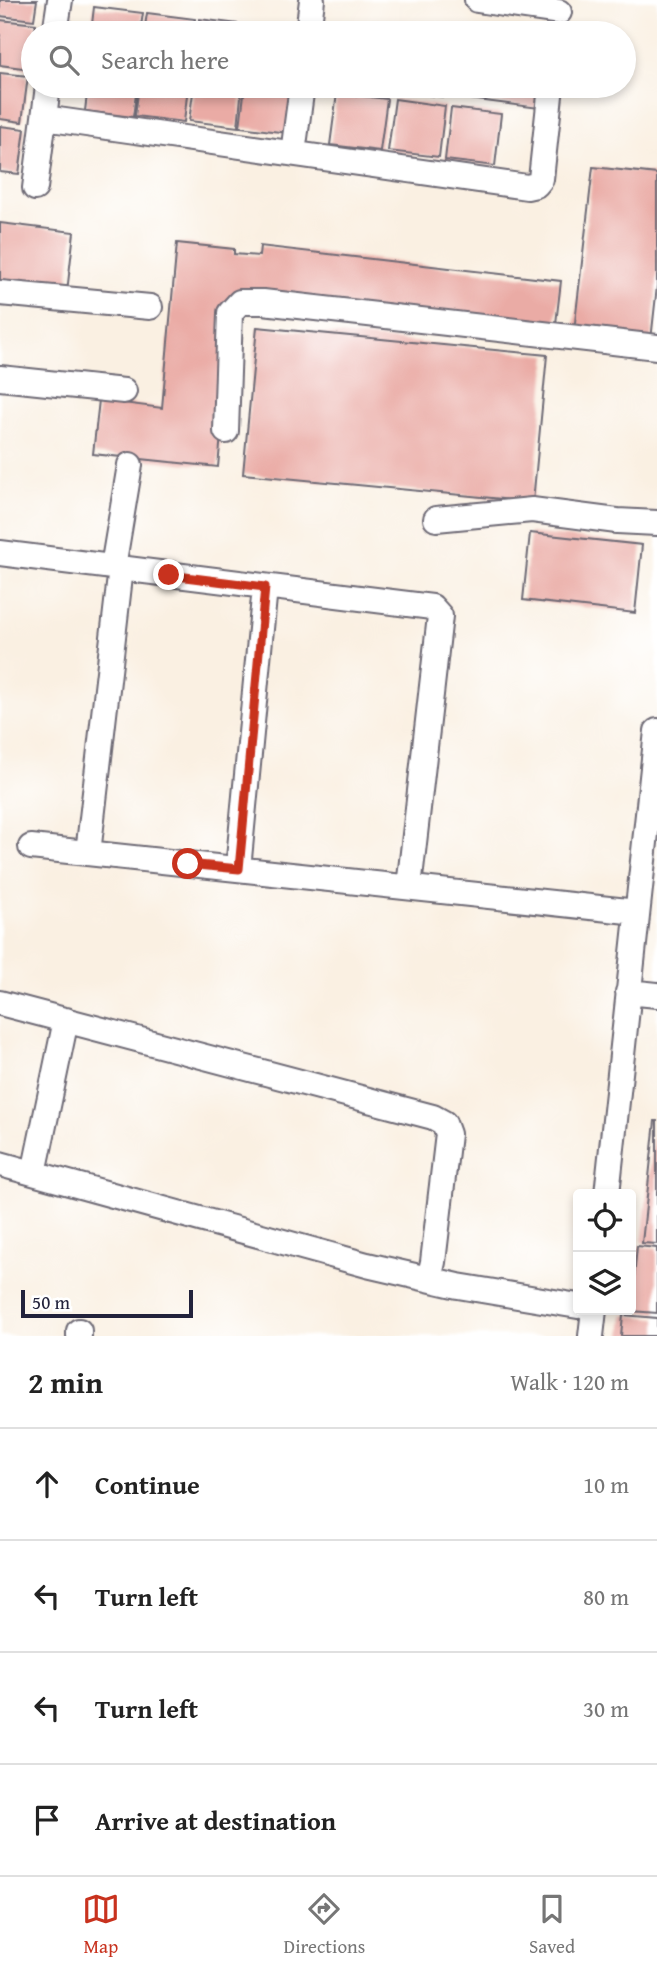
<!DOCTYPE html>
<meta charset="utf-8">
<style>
:root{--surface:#fff;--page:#f6f6f6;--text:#222;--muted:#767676;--line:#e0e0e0;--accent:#c8321e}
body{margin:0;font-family:"Gentium Book Plus",serif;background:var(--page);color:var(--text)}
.controls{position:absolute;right:21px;bottom:21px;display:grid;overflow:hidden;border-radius:7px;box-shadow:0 4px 10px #0003}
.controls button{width:63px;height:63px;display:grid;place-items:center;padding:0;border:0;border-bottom:2px solid var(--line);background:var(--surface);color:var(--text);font:35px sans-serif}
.scale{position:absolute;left:21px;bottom:18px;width:172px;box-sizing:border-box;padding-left:7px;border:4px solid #22223b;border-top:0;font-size:19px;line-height:24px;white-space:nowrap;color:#22223b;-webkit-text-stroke:5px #fff;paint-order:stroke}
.stop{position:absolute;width:21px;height:21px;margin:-16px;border:5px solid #c8321e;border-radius:50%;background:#fff}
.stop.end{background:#c8321e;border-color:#fff;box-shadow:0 2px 7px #0008}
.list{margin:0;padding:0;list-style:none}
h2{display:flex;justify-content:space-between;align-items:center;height:91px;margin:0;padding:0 28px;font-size:30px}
h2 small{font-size:23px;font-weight:400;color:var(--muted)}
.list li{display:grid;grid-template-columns:46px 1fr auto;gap:21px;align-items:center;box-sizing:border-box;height:112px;padding:0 28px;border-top:2px solid var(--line)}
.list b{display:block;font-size:26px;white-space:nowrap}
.list em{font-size:23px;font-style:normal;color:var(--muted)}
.icon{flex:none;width:38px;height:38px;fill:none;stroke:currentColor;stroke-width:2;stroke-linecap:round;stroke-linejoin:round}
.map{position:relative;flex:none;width:657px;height:1336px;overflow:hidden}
.search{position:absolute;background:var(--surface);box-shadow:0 4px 10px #0003;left:21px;right:21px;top:21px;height:77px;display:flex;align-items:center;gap:18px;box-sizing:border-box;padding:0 24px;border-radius:38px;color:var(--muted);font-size:26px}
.sheet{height:539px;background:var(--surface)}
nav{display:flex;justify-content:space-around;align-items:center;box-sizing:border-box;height:98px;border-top:2px solid var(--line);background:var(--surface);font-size:19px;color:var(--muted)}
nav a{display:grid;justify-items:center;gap:4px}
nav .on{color:var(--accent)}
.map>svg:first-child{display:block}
</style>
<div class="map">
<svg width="657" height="1336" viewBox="0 0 657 1336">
<rect width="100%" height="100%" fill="#fff"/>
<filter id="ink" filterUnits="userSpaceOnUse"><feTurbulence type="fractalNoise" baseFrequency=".0143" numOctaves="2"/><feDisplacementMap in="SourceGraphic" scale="14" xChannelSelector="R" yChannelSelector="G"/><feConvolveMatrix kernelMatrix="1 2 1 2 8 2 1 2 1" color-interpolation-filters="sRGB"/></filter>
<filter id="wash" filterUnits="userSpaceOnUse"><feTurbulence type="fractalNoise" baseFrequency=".00686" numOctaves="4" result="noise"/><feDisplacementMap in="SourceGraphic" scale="28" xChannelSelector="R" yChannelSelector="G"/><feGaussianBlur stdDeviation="1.57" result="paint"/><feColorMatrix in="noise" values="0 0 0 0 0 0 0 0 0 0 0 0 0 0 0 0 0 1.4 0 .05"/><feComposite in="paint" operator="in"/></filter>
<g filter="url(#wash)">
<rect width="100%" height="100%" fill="#faf0e2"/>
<g id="blocks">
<!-- building -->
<path fill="#eaaba5" d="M0 0H37L34 20 0 16Z
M94 7 143 13 140 33H91Z
M147 13 195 19 193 33H144Z
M199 19 247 25 246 33H198Z
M0 20 36 24 30 69 0 65Z
M252 25 304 32V33H251Z
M0 73 28 76 22 122 0 119Z
M88 86H137L133 117 85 111Z
M139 86H188L184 122 135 116Z
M194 86H242L238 127 189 121Z
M245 86 294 88 288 133 240 127Z
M358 86H393L392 92Z
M394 86H445L444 97 394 91Z
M447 86H550L547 109 446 96Z
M337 93 387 99 380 151 330 145Z
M395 99 445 106 439 157 388 151Z
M451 108 501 114 495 166 445 160Z
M0 126 25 129 19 174 0 172Z
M593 167 657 174V286L651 340 574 331Z
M0 223 74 232 67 292 0 284Z
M177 243 234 249V254L259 256 260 246 561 281 555 332 230 296 223 413 218 467 93 454 99 400 162 408Z
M257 327 547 355 533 502 243 474Z
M530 533 642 545 635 613 523 600Z
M655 1121H657V1244L642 1243Z
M637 1246 657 1248V1313L631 1311Z
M623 1315 657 1318V1336H621Z"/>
</g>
</g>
<g filter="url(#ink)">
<use href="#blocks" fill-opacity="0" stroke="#6e6a75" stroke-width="2"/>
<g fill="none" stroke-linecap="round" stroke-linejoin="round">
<!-- minor casing -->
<g stroke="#6e6a75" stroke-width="28">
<path id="minor" d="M477 0 559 12
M55 33 60 0
M308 33 312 0
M44 118 527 187 536 185 541 179 551 86
M293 153 302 86
M35 188 48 86
M0 293 150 307
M0 378 124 391
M226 431 230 313 240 302H263L657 347
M436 519 532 510 617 521 657 523
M0 553 432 607 440 616 409 887
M113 567 130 465
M31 847 637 912
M88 853 121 568
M238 869 265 587
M628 992 657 995
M0 1003 433 1117 444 1123 448 1134 433 1262 429 1279
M0 1164 367 1265 458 1286 578 1306
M34 1173 66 1020
M607 1194 657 731
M79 1336V1331
M591 1336 594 1310"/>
</g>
<!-- minor -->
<use href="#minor" stroke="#fff" stroke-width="24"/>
</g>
</g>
<g fill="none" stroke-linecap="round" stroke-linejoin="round" filter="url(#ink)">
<!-- route -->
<path stroke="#c8321e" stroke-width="9" d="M169 575 265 587 239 869 188 864"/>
</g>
</svg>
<div class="controls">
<button><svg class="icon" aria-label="locate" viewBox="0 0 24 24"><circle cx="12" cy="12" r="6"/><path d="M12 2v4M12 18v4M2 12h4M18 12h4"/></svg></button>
<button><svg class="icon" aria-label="layers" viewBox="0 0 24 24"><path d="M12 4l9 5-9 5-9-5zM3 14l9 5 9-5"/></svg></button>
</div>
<div class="scale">50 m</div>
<div class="stop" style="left:188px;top:864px"></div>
<div class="stop end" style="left:169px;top:575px"></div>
<div class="search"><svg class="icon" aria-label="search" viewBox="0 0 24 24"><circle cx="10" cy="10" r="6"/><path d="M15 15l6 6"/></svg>Search here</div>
</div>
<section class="sheet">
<h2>2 min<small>Walk · 120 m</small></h2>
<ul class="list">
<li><svg class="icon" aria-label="ahead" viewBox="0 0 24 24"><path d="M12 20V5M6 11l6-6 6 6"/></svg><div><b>Continue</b></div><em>10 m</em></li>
<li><svg class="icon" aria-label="left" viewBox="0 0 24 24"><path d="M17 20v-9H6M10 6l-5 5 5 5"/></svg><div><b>Turn left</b></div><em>80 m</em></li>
<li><svg class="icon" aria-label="left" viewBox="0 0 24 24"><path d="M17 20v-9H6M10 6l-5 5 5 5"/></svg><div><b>Turn left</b></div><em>30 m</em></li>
<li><svg class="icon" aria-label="arrive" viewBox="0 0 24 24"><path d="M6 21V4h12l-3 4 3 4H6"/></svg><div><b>Arrive at destination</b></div></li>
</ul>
</section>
<nav>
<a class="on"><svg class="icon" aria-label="map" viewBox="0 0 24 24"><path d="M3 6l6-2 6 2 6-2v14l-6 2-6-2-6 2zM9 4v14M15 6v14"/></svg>Map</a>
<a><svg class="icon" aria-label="directions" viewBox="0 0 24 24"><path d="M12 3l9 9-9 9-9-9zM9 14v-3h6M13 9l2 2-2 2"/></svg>Directions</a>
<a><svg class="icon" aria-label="saved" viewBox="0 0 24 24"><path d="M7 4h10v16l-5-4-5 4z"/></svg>Saved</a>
</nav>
